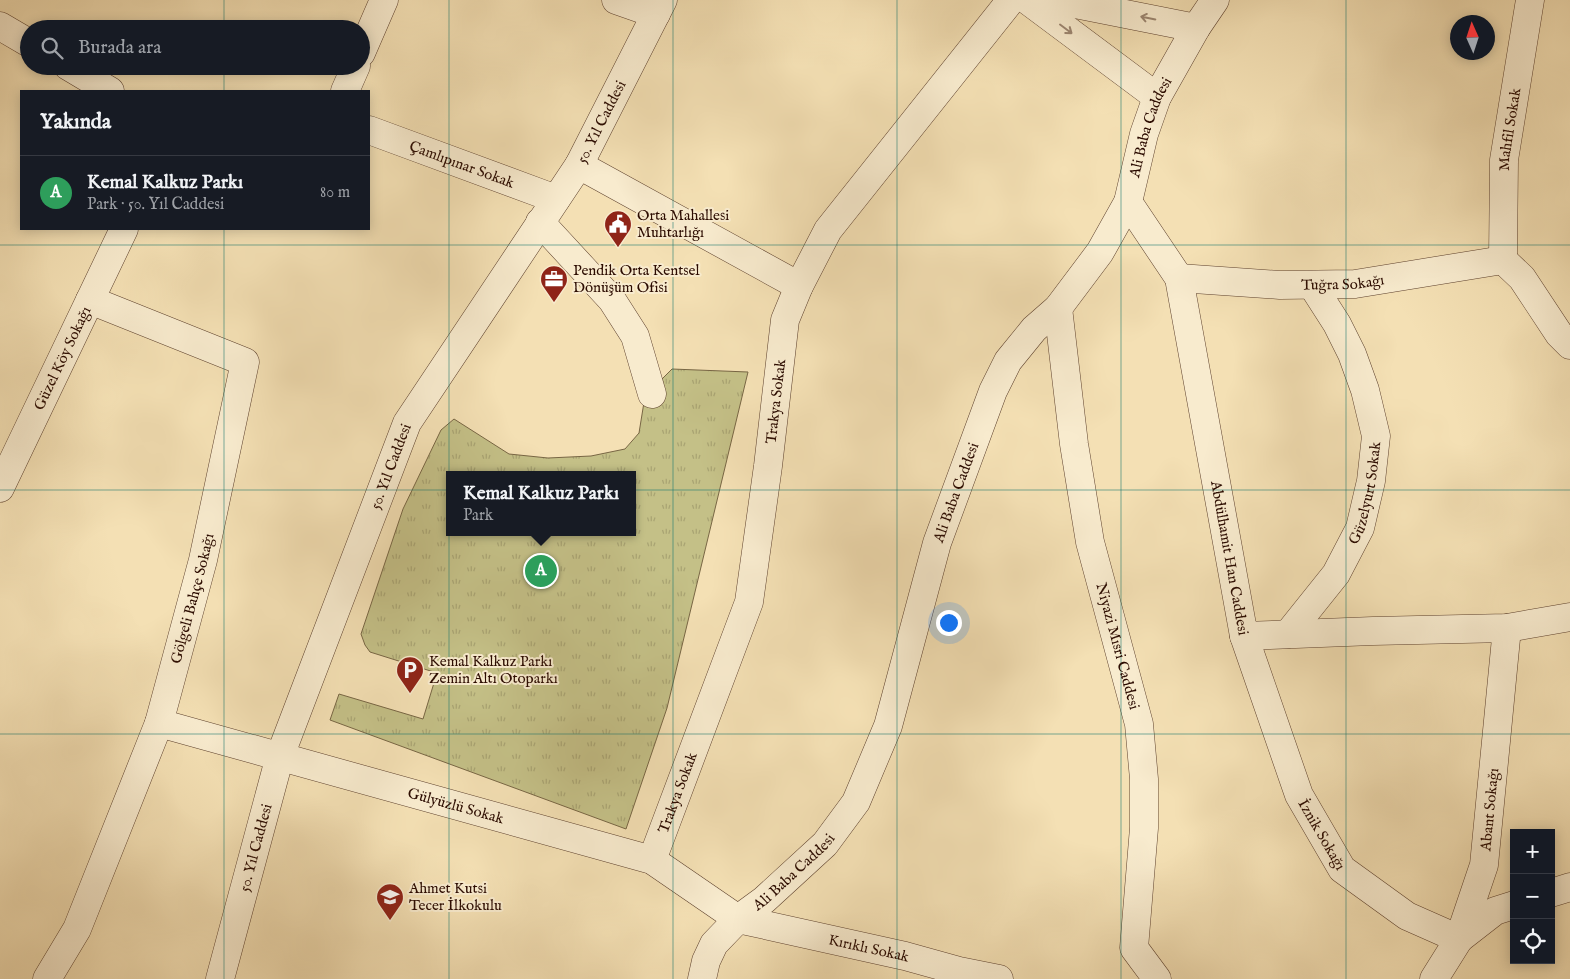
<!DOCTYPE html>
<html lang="tr">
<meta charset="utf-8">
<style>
:root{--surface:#171b24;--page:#242831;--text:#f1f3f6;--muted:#9ea1a6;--line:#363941;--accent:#c59692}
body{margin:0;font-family:"IM FELL English",serif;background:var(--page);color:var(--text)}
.controls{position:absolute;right:15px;bottom:15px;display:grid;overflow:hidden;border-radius:0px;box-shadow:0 2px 12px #0003}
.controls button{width:45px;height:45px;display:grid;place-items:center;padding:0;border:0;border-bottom:1px solid var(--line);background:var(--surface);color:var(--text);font:25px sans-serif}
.compass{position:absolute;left:1450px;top:15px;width:45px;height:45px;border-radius:50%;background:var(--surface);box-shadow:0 2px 12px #0003;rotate:357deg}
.you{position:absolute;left:948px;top:622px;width:18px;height:18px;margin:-12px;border:4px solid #fff;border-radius:50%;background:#1a73e8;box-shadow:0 0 0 8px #1a73e833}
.badge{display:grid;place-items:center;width:32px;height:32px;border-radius:50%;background:var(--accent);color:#fff;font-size:16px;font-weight:700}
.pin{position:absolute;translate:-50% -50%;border:2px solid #fff;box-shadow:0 1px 5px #0006}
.popup{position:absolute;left:446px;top:471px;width:190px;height:65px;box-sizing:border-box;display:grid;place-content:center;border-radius:0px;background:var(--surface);filter:drop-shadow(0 1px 4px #0005);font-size:16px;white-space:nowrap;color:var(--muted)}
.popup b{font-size:19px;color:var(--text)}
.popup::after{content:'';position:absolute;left:50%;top:100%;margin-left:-10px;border:10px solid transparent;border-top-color:var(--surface)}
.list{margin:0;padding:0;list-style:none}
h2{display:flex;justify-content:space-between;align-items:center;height:65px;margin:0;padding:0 20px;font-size:21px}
h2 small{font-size:16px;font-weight:400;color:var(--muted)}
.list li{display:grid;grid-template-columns:32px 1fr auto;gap:15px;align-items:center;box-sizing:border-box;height:75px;padding:0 20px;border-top:1px solid var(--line)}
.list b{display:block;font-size:19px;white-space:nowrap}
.list p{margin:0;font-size:16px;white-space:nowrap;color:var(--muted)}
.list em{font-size:16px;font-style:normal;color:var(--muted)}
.icon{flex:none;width:28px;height:28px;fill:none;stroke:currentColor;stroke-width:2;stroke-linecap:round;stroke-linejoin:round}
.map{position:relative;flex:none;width:1570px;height:979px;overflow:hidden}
.search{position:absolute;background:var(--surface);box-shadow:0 2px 12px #0003;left:20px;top:20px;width:350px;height:55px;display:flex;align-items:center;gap:12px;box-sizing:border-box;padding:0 18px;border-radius:28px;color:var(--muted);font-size:19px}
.panel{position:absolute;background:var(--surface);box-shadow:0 2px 12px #0003;left:20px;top:90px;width:350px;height:140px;border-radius:0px}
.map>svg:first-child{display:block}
</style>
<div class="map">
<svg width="1570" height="979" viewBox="0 0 1570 979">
<defs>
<pattern id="park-tufts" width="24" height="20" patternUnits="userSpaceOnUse" patternTransform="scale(1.25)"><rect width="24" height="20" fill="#c4c087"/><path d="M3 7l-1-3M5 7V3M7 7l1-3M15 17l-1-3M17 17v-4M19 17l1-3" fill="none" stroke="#a9a473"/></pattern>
</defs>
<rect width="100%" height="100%" fill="#f4e0b4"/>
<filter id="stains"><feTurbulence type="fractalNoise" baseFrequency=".004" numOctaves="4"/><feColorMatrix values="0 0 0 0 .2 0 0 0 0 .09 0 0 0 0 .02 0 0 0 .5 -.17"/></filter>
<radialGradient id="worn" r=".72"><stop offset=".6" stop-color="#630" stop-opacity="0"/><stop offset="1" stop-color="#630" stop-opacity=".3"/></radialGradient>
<!-- park -->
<path fill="url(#park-tufts)" stroke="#786644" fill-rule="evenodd" d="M672 369 748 372 667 708 626 829 330 720 339 694 423 719 437 673 370 652 365 645 361 634 403 509 441 430 454 419 509 454 548 458 591 456 625 449 639 433 645 396ZM450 475H632V532H450Z"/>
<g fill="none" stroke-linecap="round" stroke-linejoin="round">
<!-- minor casing -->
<g stroke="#5d402d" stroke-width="29">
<g id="minor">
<path d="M616 0 656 14"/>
<path d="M1027 0 1157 97"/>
<path d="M1055 0 1196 28"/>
<path d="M0 26 29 43"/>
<path d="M361 53 384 0"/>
<path d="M68 66 110 91"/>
<path d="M345 91 356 66"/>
<path id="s1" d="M369 130 556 199"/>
<path d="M579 165 799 286"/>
<path id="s2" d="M1128 202 1179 278 1244 636 1373 631 1507 628 1570 617"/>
<path d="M540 222 612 300 635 336 652 394"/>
<path id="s3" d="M1503 260 1504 160 1530 0"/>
<path d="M1503 260 1522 278 1559 334 1570 345"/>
<path id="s4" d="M1179 278 1280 285 1355 284 1503 260"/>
<path id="s5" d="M1058 308 1074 444 1090 542 1139 724 1144 779V828L1134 948 1157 979"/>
<path id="s6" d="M0 488 124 229"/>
<path id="s7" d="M1288 634 1336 574 1360 528 1371 481 1376 436 1365 390 1352 354 1337 324 1312 285"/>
<path id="s8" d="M1244 636 1299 795 1342 869 1407 916 1459 939 1495 911 1514 905"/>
<path id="s9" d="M159 723 652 860 738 919 905 956 959 971 999 979"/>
<path id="s10" d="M652 860 749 602 768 466 785 320 799 286 828 230 1011 0"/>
<path d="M1551 893 1570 887"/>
<path id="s11" d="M47 979 77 929 159 723 203 560 245 362 90 300"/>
<path id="s12" d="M702 979 706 961 714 944 738 919 764 900 825 844 856 802 888 726 937 543 993 391 1008 361 1034 329 1058 308 1100 252 1128 202 1144 134 1157 97 1196 28 1215 0"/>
<path id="s13" d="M1434 979 1459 939 1484 865 1507 628"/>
</g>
</g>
<!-- tertiary casing -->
<g stroke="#5d402d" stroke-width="29">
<g id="tertiary">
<path id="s14" d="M220 979 280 756 407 423 579 165 663 0"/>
</g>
</g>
<!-- minor -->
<use href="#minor" stroke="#f8ebce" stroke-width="28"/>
<!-- tertiary -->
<use href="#tertiary" stroke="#f8ebce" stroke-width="28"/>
</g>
<!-- one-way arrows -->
<defs><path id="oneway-shaft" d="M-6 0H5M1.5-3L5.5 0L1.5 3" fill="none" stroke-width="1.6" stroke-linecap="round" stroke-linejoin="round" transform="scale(1.25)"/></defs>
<g stroke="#9c8671">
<use href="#oneway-shaft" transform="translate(1148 18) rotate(-169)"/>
<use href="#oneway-shaft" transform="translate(1066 29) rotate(37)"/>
</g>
<!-- grid -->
<path fill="none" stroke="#0f766e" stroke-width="1" stroke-opacity="0.55" d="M224 0V29M449 0V979M673 0V979M897 0V979M1121 0V979M1346 0V979M224 66V91M224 229V979M0 245H1570M0 490H1570M0 734H1570"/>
<!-- icons -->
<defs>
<g id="civic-pin" transform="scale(1.4375)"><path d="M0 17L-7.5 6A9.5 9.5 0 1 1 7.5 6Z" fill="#8f2418" stroke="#f8ebce"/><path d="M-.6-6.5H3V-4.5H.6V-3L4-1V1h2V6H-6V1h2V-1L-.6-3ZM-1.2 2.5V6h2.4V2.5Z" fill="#fff"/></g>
<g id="office-pin" transform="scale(1.4375)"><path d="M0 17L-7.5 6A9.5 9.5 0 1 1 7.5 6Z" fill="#8f2418" stroke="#f8ebce"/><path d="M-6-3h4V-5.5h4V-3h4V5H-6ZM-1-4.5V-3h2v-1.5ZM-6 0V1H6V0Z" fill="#fff"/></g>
<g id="parking-pin" transform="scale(1.4375)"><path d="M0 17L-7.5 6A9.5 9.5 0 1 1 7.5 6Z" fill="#8f2418" stroke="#f8ebce"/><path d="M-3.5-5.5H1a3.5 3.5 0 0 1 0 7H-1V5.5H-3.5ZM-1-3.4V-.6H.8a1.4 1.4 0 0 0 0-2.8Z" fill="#fff"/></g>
<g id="school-pin" transform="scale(1.4375)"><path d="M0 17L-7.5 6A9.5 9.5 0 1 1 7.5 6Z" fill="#8f2418" stroke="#f8ebce"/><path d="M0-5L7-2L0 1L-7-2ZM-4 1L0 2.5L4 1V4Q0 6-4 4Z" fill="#fff"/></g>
</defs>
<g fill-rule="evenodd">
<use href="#civic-pin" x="618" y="224"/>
<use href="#office-pin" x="554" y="279"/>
<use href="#parking-pin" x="410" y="670"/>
<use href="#school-pin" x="390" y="897"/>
</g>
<g text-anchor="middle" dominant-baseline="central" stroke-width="4" stroke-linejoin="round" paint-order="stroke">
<!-- street labels -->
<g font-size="15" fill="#2b0b00" stroke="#f8ebce">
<text stroke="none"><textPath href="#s14" startOffset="946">50. Yıl Caddesi</textPath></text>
<text stroke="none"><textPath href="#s12" startOffset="985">Ali Baba Caddesi</textPath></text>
<text stroke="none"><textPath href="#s3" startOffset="131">Mahfil Sokak</textPath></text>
<text stroke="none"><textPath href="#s1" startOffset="99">Çamlıpınar Sokak</textPath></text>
<text stroke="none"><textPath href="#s4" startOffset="164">Tuğra Sokağı</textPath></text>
<text stroke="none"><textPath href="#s6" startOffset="144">Güzel Köy Sokağı</textPath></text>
<text stroke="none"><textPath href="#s10" startOffset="478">Trakya Sokak</textPath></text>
<text stroke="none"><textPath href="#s14" startOffset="541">50. Yıl Caddesi</textPath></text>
<text stroke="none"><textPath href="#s7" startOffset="164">Güzelyurt Sokak</textPath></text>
<text stroke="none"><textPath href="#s12" startOffset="565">Ali Baba Caddesi</textPath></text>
<text stroke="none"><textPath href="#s2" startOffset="376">Abdülhamit Han Caddesi</textPath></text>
<text stroke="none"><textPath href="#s11" startOffset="409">Gölgeli Bahçe Sokağı</textPath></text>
<text stroke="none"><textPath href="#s5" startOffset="344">Niyazi Mısri Caddesi</textPath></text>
<text stroke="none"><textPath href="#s10" startOffset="72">Trakya Sokak</textPath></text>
<text stroke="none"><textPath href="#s9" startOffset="308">Gülyüzlü Sokak</textPath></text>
<text stroke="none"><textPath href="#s13" startOffset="181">Abant Sokağı</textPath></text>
<text stroke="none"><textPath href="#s8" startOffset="214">İznik Sokağı</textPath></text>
<text stroke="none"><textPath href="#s14" startOffset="136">50. Yıl Caddesi</textPath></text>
<text stroke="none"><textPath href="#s12" startOffset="145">Ali Baba Caddesi</textPath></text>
<text stroke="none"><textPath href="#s9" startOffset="750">Kırıklı Sokak</textPath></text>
</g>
<!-- poi labels -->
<g font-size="15" fill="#2b0b00" stroke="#f8ebce" text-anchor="start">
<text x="637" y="215">Orta Mahallesi<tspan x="637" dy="17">Muhtarlığı</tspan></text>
<text x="573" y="270">Pendik Orta Kentsel<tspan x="573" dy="17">Dönüşüm Ofisi</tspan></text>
<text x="429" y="661">Kemal Kalkuz Parkı<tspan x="429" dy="17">Zemin Altı Otoparkı</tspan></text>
<text x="409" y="888">Ahmet Kutsi<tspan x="409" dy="17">Tecer İlkokulu</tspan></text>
</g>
</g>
<rect width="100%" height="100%" filter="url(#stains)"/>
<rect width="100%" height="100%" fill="url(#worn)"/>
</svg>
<div class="controls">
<button>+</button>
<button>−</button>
<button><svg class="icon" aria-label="locate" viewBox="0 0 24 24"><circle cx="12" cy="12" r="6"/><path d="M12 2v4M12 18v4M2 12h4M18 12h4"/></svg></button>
</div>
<svg class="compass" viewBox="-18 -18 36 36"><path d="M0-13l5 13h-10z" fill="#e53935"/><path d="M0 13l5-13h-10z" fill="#9ea1a6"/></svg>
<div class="you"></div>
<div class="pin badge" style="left:541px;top:571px;background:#2e9e5b">A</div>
<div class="popup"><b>Kemal Kalkuz Parkı</b>Park</div>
<div class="search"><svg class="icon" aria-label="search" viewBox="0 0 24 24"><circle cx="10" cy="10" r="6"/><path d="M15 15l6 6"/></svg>Burada ara</div>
<section class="panel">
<h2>Yakında<small></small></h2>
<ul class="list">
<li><span class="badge" style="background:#2e9e5b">A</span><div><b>Kemal Kalkuz Parkı</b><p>Park · 50. Yıl Caddesi</p></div><em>80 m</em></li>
</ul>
</section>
</div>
